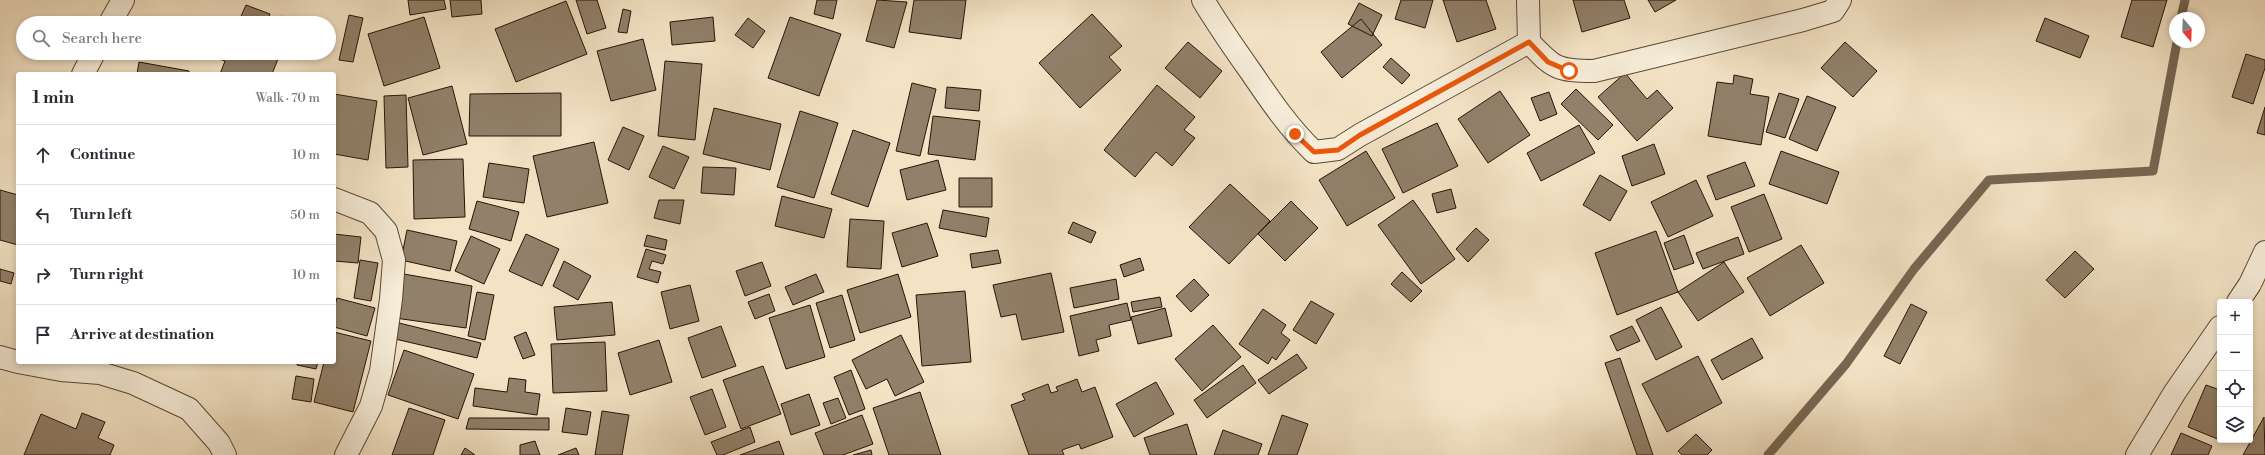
<!DOCTYPE html>
<meta charset="utf-8">
<style>
:root{--surface:#fff;--page:#f2f2f3;--text:#2b2b33;--muted:#7c7c81;--line:#e1e1e2}
body{margin:0;font-family:"Libre Bodoni",serif;background:var(--page);color:var(--text)}
.controls{position:absolute;right:12px;bottom:12px;display:grid;overflow:hidden;border-radius:4px;box-shadow:0 2px 6px #0003}
.controls button{width:36px;height:36px;display:grid;place-items:center;padding:0;border:0;border-bottom:1px solid var(--line);background:var(--surface);color:var(--text);font:20px sans-serif}
.compass{position:absolute;left:2169px;top:12px;width:36px;height:36px;border-radius:50%;background:var(--surface);box-shadow:0 2px 6px #0003;rotate:161deg}
.stop{position:absolute;width:12px;height:12px;margin:-9px;border:3px solid #ea580c;border-radius:50%;background:#fff}
.stop.end{background:#ea580c;border-color:#fff;box-shadow:0 1px 4px #0008}
.list{margin:0;padding:0;list-style:none}
h2{display:flex;justify-content:space-between;align-items:center;height:52px;margin:0;padding:0 16px;font-size:17px}
h2 small{font-size:13px;font-weight:400;color:var(--muted)}
.list li{display:grid;grid-template-columns:26px 1fr auto;gap:12px;align-items:center;box-sizing:border-box;height:60px;padding:0 16px;border-top:1px solid var(--line)}
.list b{display:block;font-size:15px;white-space:nowrap}
.list em{font-size:13px;font-style:normal;color:var(--muted)}
.icon{flex:none;width:22px;height:22px;fill:none;stroke:currentColor;stroke-width:2;stroke-linecap:round;stroke-linejoin:round}
.map{position:relative;flex:none;width:2265px;height:455px;overflow:hidden}
.search{position:absolute;background:var(--surface);box-shadow:0 2px 6px #0003;left:16px;top:16px;width:320px;height:44px;display:flex;align-items:center;gap:10px;box-sizing:border-box;padding:0 14px;border-radius:22px;color:var(--muted);font-size:15px}
.panel{position:absolute;background:var(--surface);box-shadow:0 2px 6px #0003;left:16px;top:72px;width:320px;height:292px;border-radius:4px}
.map>svg:first-child{display:block}
</style>
<div class="map">
<svg width="2265" height="455" viewBox="0 0 2265 455">
<rect width="100%" height="100%" fill="#f3e3c5"/>
<filter id="stains"><feTurbulence type="fractalNoise" baseFrequency=".005" numOctaves="4"/><feColorMatrix values="0 0 0 0 .2 0 0 0 0 .09 0 0 0 0 .02 0 0 0 .5 -.17"/></filter>
<radialGradient id="worn" r=".72"><stop offset=".6" stop-color="#630" stop-opacity="0"/><stop offset="1" stop-color="#630" stop-opacity=".3"/></radialGradient>
<g fill="none" stroke-linecap="round" stroke-linejoin="round">
<!-- stream -->
<path stroke="#776652" stroke-width="9" d="M2181 18 2185 0
M1768 455 1846 364 1914 269 1989 180 2153 171 2177 42"/>
</g>
<!-- building -->
<path fill="#91806a" stroke="#261407" d="M408 0H444L446 9 410 15Z
M450 0H481L482 14 452 17Z
M576 0H597L606 28 587 34Z
M817 0H837L833 19 814 14Z
M877 0 907 2 894 48 866 41Z
M914 0H966L961 39 909 32Z
M1401 0H1433L1425 28 1395 19Z
M1443 0H1486L1496 29 1457 42Z
M1573 0H1624L1630 18 1582 32Z
M1648 0H1676L1655 12Z
M2132 0H2167L2153 47 2121 37Z
M566 1 587 54 516 82 495 29Z
M1359 3 1382 15 1372 36 1348 24Z
M246 5 270 14 266 23H238Z
M623 9 631 11 627 33 618 32Z
M1092 14 1122 46 1109 57 1121 70 1080 108 1039 63Z
M349 15 363 18 353 62 339 60Z
M281 16 296 23H278Z
M424 17 440 68 384 86 368 34Z
M713 17 715 41 672 45 670 22Z
M790 17 841 34 819 96 768 78Z
M748 18 765 31 753 48 735 35Z
M2045 18 2089 36 2080 58 2036 41Z
M1361 19 1382 45 1342 78 1321 52Z
M643 39 656 90 611 101 597 51Z
M1188 42 1222 71 1200 98 1165 68Z
M1845 42 1877 71 1853 97 1821 68Z
M209 53H278L280 54 272 74H220L225 61 209 55Z
M2246 54 2265 60V68L2253 104 2232 97Z
M1391 58 1410 75 1402 84 1383 67Z
M665 61 702 64 695 140 658 136Z
M139 62 189 71V74H137Z
M1625 73 1647 99 1657 90 1673 108 1637 141 1598 97Z
M1734 75 1753 79 1750 94 1769 97 1761 145 1708 136 1717 82 1733 84Z
M912 83 936 89 920 156 896 151Z
M1157 85 1195 117 1184 130 1195 138 1172 166 1156 152 1135 177 1104 150Z
M452 86 467 144 423 155 408 98Z
M947 87 981 90 979 111 945 108Z
M1576 89 1613 125 1598 140 1561 104Z
M1500 91 1530 135 1488 163 1458 119Z
M1549 92 1557 114 1540 121 1531 98Z
M561 93V136H469L470 94Z
M1779 93 1799 99 1785 138 1766 132Z
M334 94 377 101 368 160 334 154Z
M406 95 408 167 386 168 384 96Z
M1807 96 1836 107 1817 151 1789 139Z
M2265 107V135L2257 133Z
M714 108 781 124 770 170 703 154Z
M800 111 838 123 814 198 777 187Z
M933 116 980 121 975 160 928 154Z
M1437 123 1458 166 1403 193 1382 149Z
M1579 125 1595 153 1541 181 1527 153Z
M623 127 644 136 629 170 608 160Z
M853 130 890 143 868 207 831 194Z
M594 142 608 203 547 217 533 156Z
M1654 144 1665 174 1632 186 1622 156Z
M663 146 689 157 674 189 649 177Z
M1366 151 1395 198 1347 226 1319 180Z
M1781 151 1839 172 1827 204 1769 184Z
M463 159 465 217 414 219 413 160Z
M938 160 946 190 907 200 900 170Z
M1745 162 1755 186 1716 200 1707 176Z
M489 163 529 169 524 203 483 197Z
M703 167 736 168 734 195 701 193Z
M1600 175 1627 191 1610 221 1583 205Z
M959 178H992V207H959Z
M1696 180 1713 216 1668 237 1651 202Z
M1230 184 1270 221 1229 264 1189 227Z
M1451 189 1456 208 1437 213 1432 194Z
M0 190 18 195V245L0 240Z
M1764 194 1782 239 1749 252 1731 207Z
M782 196 832 209 824 238 775 226Z
M659 200H684L680 224 654 218Z
M1413 200 1455 259 1421 284 1378 225Z
M477 201 519 212 511 241 469 229Z
M1291 201 1318 228 1285 261 1258 234Z
M943 210 989 218 986 237 939 228Z
M850 219 884 221 881 269 847 267Z
M1073 222 1096 232 1091 243 1068 233Z
M927 223 938 256 902 267 892 233Z
M1476 228 1489 240 1468 262 1456 249Z
M407 230 457 241 450 271 401 260Z
M1656 231 1678 292 1617 315 1595 253Z
M334 234 361 237 358 263 334 261Z
M526 234 559 249 542 286 509 271Z
M647 235 667 240 665 250 644 246Z
M1684 235 1694 263 1674 270 1664 243Z
M471 236 500 249 484 284 455 271Z
M1738 237 1744 254 1703 269 1696 253Z
M1801 245 1824 283 1770 316 1747 278Z
M646 249 666 255 663 264 652 261 649 269 661 272 658 283 637 277Z
M998 250 1001 263 972 268 970 254Z
M2075 251 2094 269 2065 298 2046 280Z
M1140 258 1144 270 1124 277 1120 265Z
M360 260 378 263 371 301 354 298Z
M564 261 591 276 578 300 553 286Z
M762 262 771 286 745 296 736 271Z
M1724 262 1744 292 1698 321 1678 292Z
M0 269 14 273 11 284 0 281Z
M1402 272 1422 291 1411 302 1391 284Z
M1051 273 1064 332 1022 340 1016 314 1001 317 993 285Z
M404 274 472 286 466 328 395 318Z
M816 274 824 292 793 305 785 287Z
M898 274 911 317 860 333 847 290Z
M1116 279 1119 299 1074 308 1070 288Z
M1194 279 1209 295 1191 312 1176 296Z
M690 285 699 321 670 329 661 292Z
M965 291 971 362 922 366 916 295Z
M477 292 494 295 485 340 468 336Z
M769 294 775 311 755 319 748 302Z
M842 295 855 340 830 348 816 303Z
M1160 297 1162 307 1133 312 1131 302Z
M337 298 375 308 367 336 334 327V308Z
M1311 301 1334 314 1316 344 1293 330Z
M612 302 615 335 557 340 554 307Z
M1127 303 1131 320 1109 325 1111 336 1096 340 1099 351 1079 356 1070 316Z
M1911 304 1927 312 1900 364 1884 356Z
M810 305 825 357 786 369 769 318Z
M1661 307 1682 347 1656 360 1636 320Z
M1165 308 1172 336 1138 344 1131 317Z
M1263 309 1286 325 1281 333 1290 340 1276 360 1272 357 1268 364 1239 344Z
M399 323 481 343 477 358 395 339Z
M1213 325 1241 357 1202 391 1175 359Z
M721 326 736 366 702 378 688 338Z
M1632 326 1640 341 1617 351 1610 336Z
M334 332 371 341 353 412 314 402 324 362H334Z
M526 332 535 355 523 359 514 337Z
M901 335 924 382 895 396 887 379 866 389 852 360Z
M1752 338 1763 358 1722 380 1711 360Z
M659 340 672 382 630 395 618 353Z
M605 342 607 391 553 393 551 344Z
M404 350 474 374 458 419 388 395Z
M1297 354 1307 368 1269 394 1258 380Z
M1698 356 1722 403 1667 432 1642 384Z
M1620 358 1653 455H1637L1605 363Z
M298 362H318L316 369 297 365Z
M1243 365 1256 383 1207 418 1194 400Z
M763 366 781 414 741 429 723 380Z
M851 370 865 409 849 415 834 377Z
M296 376 314 379 311 402 292 399Z
M509 378 526 380 525 392 540 394 537 415 473 406 475 388 507 392Z
M1077 379 1082 392 1095 387 1113 437 1081 449 1079 444 1062 450 1064 455H1029L1011 405 1025 400 1022 394 1048 384 1051 393 1058 391 1056 387Z
M1156 382 1174 414 1134 437 1116 404Z
M2206 385 2220 390V440L2188 427Z
M712 389 726 427 705 435 690 397Z
M920 392 941 455H889L873 408Z
M809 394 820 425 791 435 781 404Z
M838 398 846 418 831 424 823 403Z
M409 408 445 420 433 455H392Z
M566 408 591 412 587 435 562 432Z
M602 411 629 415 622 455H595Z
M82 413 105 422 98 438 114 445 110 455H24L41 414 76 429Z
M862 415 873 444 843 455H824L815 433Z
M1282 415 1308 424 1297 455H1268Z
M2264 417 2265 455H2243Z
M469 418H549V430L466 429Z
M1187 424 1197 455H1150L1144 438Z
M750 427 755 442 723 455H717L711 442Z
M1223 430 1262 444 1258 455H1214Z
M2181 433 2212 446 2208 455H2171Z
M1696 434 1712 450 1707 455H1682L1678 451Z
M535 441 540 455H520V445Z
M779 441 784 455H740Z
M465 448 475 455H461Z
M576 448 579 455H558Z
M871 450 872 455H853Z"/>
<g fill="none" stroke-linecap="round" stroke-linejoin="round">
<!-- minor casing -->
<g stroke="#594836" stroke-width="24">
<path id="minor" d="M1203 0C1218 25 1234 48 1251 72 1270 100 1289 128 1314 152L1338 149 1360 135 1529 42C1553 68 1557 71 1594 71L1803 20 1833 11 1840 0
M1528 0 1529 42
M110 23 123 0
M83 74 94 53
M334 199 370 213 386 231 394 260 391 299 381 371 371 406 346 455
M2238 302 2250 284 2265 252
M0 357 18 362
M18 362 61 370 100 373 133 383 189 409 219 443 225 455
M2137 455 2175 392 2220 327"/>
</g>
<!-- minor -->
<use href="#minor" stroke="#f7edd9" stroke-width="22"/>
</g>
<g fill="none" stroke-linecap="round" stroke-linejoin="round">
<!-- route -->
<path stroke="#ea580c" stroke-width="5" d="M1295 134 1314 152 1338 150 1360 135 1529 42 1548 62 1569 71"/>
</g>
<rect width="100%" height="100%" filter="url(#stains)"/>
<rect width="100%" height="100%" fill="url(#worn)"/>
</svg>
<div class="controls">
<button>+</button>
<button>−</button>
<button><svg class="icon" aria-label="locate" viewBox="0 0 24 24"><circle cx="12" cy="12" r="6"/><path d="M12 2v4M12 18v4M2 12h4M18 12h4"/></svg></button>
<button><svg class="icon" aria-label="layers" viewBox="0 0 24 24"><path d="M12 4l9 5-9 5-9-5zM3 14l9 5 9-5"/></svg></button>
</div>
<svg class="compass" viewBox="-18 -18 36 36"><path d="M0-13l5 13h-10z" fill="#e53935"/><path d="M0 13l5-13h-10z" fill="#7c7c81"/></svg>
<div class="stop" style="left:1569px;top:71px"></div>
<div class="stop end" style="left:1295px;top:134px"></div>
<div class="search"><svg class="icon" aria-label="search" viewBox="0 0 24 24"><circle cx="10" cy="10" r="6"/><path d="M15 15l6 6"/></svg>Search here</div>
<section class="panel">
<h2>1 min<small>Walk · 70 m</small></h2>
<ul class="list">
<li><svg class="icon" aria-label="ahead" viewBox="0 0 24 24"><path d="M12 20V5M6 11l6-6 6 6"/></svg><div><b>Continue</b></div><em>10 m</em></li>
<li><svg class="icon" aria-label="left" viewBox="0 0 24 24"><path d="M17 20v-9H6M10 6l-5 5 5 5"/></svg><div><b>Turn left</b></div><em>50 m</em></li>
<li><svg class="icon" aria-label="right" viewBox="0 0 24 24"><path d="M7 20v-9h11M14 6l5 5-5 5"/></svg><div><b>Turn right</b></div><em>10 m</em></li>
<li><svg class="icon" aria-label="arrive" viewBox="0 0 24 24"><path d="M6 21V4h12l-3 4 3 4H6"/></svg><div><b>Arrive at destination</b></div></li>
</ul>
</section>
</div>
